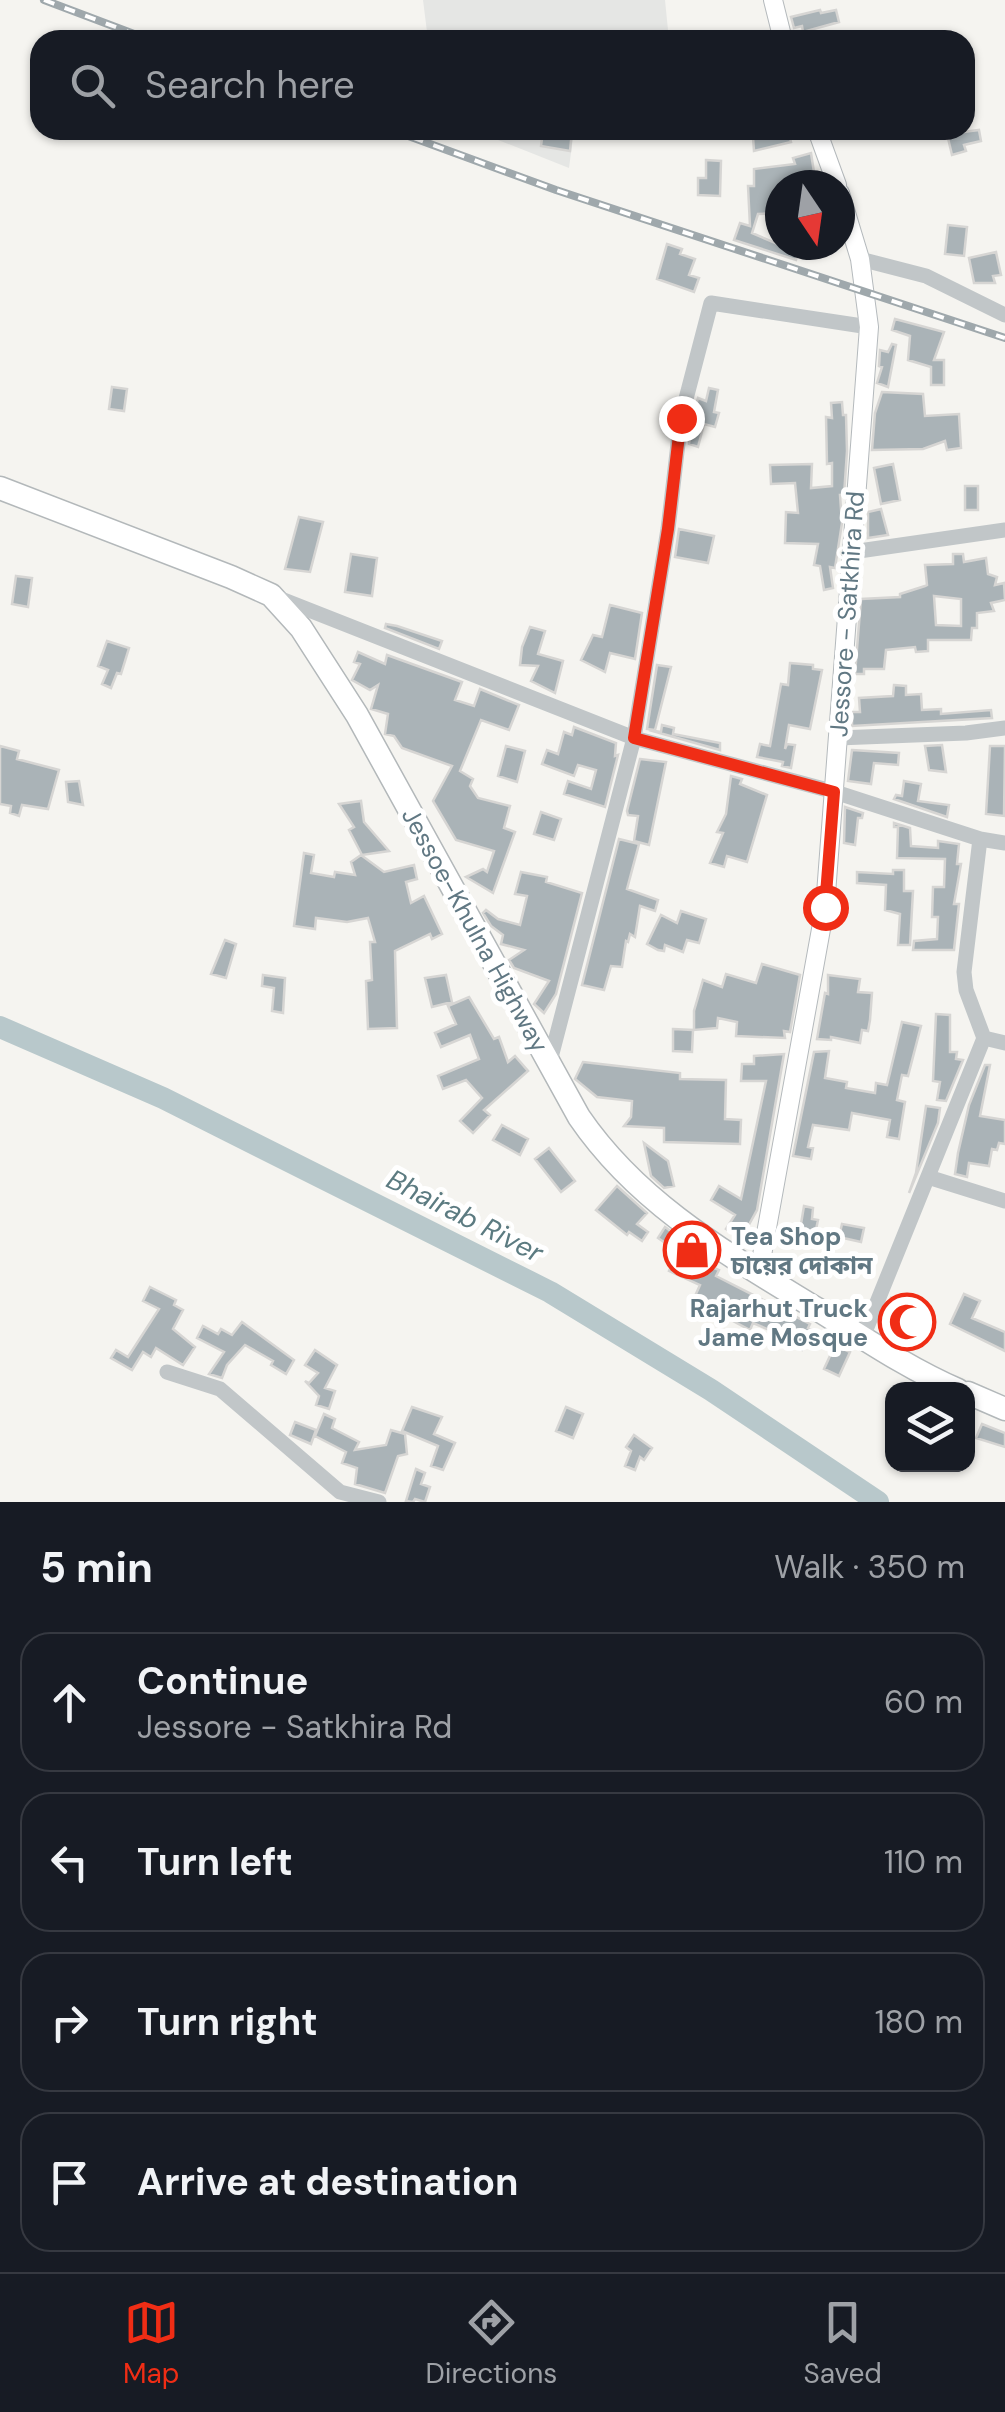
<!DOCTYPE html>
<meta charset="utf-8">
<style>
:root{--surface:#171b24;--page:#20242c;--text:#f1f3f6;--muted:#9ea1a6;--line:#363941;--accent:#f02d15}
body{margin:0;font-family:"DM Sans","Noto Sans Bengali",sans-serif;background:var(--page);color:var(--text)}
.controls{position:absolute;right:30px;bottom:30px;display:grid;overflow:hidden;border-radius:20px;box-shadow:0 2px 8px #0004}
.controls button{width:90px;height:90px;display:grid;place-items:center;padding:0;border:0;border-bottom:2px solid var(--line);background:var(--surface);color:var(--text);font:50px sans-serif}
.compass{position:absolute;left:765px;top:170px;width:90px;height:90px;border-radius:50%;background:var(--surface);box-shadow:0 2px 8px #0004;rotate:167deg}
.stop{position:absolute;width:30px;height:30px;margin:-22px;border:8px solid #f02d15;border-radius:50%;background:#fff}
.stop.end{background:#f02d15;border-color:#fff;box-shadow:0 2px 10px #0008}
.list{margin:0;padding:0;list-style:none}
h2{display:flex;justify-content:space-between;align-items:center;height:130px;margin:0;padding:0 40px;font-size:42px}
h2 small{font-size:32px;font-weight:400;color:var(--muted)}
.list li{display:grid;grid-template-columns:65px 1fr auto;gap:30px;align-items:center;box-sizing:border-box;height:140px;margin:0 20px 20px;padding:0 20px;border:2px solid var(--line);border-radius:30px}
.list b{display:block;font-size:38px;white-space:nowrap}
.list p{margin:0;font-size:32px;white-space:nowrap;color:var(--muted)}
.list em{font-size:32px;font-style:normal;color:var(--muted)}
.icon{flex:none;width:55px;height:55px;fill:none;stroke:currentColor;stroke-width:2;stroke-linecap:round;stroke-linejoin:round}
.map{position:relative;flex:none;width:1005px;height:1502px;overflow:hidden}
.search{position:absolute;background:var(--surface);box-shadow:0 2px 8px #0004;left:30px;right:30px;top:30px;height:110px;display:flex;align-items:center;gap:25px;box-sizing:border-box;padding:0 35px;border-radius:30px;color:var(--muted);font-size:38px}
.sheet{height:770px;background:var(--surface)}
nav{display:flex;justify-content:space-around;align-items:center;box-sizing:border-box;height:140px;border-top:2px solid var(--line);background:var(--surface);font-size:28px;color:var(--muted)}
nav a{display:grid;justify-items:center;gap:5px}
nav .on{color:var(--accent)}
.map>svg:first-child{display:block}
</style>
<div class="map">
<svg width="1005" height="1502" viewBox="0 0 1005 1502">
<rect width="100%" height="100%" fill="#f5f4f0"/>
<!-- built -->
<path fill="#e5e6e4" d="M423 0H665L669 40H428Z
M473 130H574L569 168Z"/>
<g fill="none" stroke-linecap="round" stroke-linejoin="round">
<!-- river -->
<path stroke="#b8c8cb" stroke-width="22" d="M0 1027 163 1098 550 1292 711 1390 878 1502"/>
</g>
<!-- building -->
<path fill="#aab3b7" stroke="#d6d5d3" stroke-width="2.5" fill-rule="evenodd" d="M820 10 821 13 836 10 839 22 803 32 802 26 794 28 791 17Z
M563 130H572L570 151 541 146 543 131 562 134Z
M788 130 791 142 754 151 753 137Z
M979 130 981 141 964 145 966 151 952 155 947 134Z
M811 153 816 185H780V213L758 214 752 233 780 245H801L796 260 734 240 740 223 750 226 748 186H754V169L795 164 793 158Z
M706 160 721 161 720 196 698 195V178H706Z
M948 225 967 227 964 256 945 254Z
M667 244 682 249 680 254 695 259 689 275 699 278 694 292 657 279Z
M996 252 1001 275 993 276 995 283H974L969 258Z
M895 319 944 332 934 360H944V385H931V367L908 360 910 336 892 330Z
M892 344 896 345 888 387 877 383 882 367 879 366 880 350 888 352Z
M112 387 127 389 124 411 109 409Z
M709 388 718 390 714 412 719 413 715 427 704 424 698 447 689 444 692 420 698 398 706 401Z
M882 392 923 394 925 416 959 414 961 448 947 450 945 441 923 449 872 450 875 413Z
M842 402 843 415H846L847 451 844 495H840L842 523 835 568 830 567 833 588 824 590 820 566 814 565 818 544 785 543 786 512 798 513 795 483 771 484 770 465 812 464 811 488 832 486V463L827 464 826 417 832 418 831 403Z
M893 464 900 500 881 504 874 468Z
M965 486H978V510H965Z
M881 509 888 535 868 538V512Z
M299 517 323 522 310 572 285 569Z
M679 529 714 536 708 563 675 557Z
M351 554 377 558 372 596 345 592Z
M953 554H963L964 562 986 558 988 574 997 577 995 585 1004 583 1005 600 991 603 994 611 977 613V628H972L971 640H928V651L916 652 915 647 886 650 884 669H864V674H855L861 599 900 597V594L925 586 927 585 925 565 953 564ZM934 596 961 599V626L936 625Z
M16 576 32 578 28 607 12 604Z
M610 605 642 613 635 659 610 653 605 672 581 660 593 635 602 637Z
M386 624 397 626 442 641 439 649 385 628Z
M530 627 545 631 538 654 563 661 555 693 531 681 538 666 520 665 522 647Z
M107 641 129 648 121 674 117 673 111 688 102 684 108 670 98 666Z
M358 652 385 664 387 655 462 682 455 700 474 706 480 689 519 705 509 730 481 720 460 771 473 779 470 786 478 798 510 806 504 828 515 832 493 893 466 877 483 869 487 872 494 851 456 840 433 801 452 766 402 748 394 736 385 734 388 714 371 709 378 685 370 690 352 680 360 664 354 662Z
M790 663 813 665V669L822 670 810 729 789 725 785 749 787 744 795 745 791 768 782 766 783 762 757 757 760 744 770 746 781 684 788 685Z
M657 665 671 667 655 730 647 729Z
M894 685 906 686V695L921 694 922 710 941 709V714L991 710 992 718 852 726V712H860L859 698 893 696Z
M662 725 674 728 673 734 720 743V750L649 730 661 732Z
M574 727 616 743 615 756 618 755 605 807 564 794 568 781 591 789 596 770 578 765 574 776 542 764 547 750 558 754 564 732 572 735Z
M942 745 946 772 929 770 925 746Z
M0 746 19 751 17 759 59 770 48 809 22 805 19 816 10 813 11 806 0 804Z
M506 746 525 751 517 782 498 776Z
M990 746H1005L1004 816 986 814Z
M852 750 899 753 898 765 874 763 871 784 848 781Z
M640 759 666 762 649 845 634 841 638 816 628 815 627 811Z
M731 776 742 779 740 784 767 795 747 862 727 856 724 867 710 863 723 833 717 832 726 814Z
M79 781 83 805 68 802 66 782Z
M904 781 921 784 918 801 949 805 947 817 894 799 896 795 902 796Z
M361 801 364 822 389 851 362 855 349 830 354 827 339 804Z
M845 807 863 813 862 818H858L855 845 844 843Z
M541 812 561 819 554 840 534 834Z
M894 823 910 828 911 846 938 848V841L959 844 957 864H961L954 904H959L954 950H913L914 941 937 939 938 917H932L933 887H944L945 859 897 858 898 827H894Z
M619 839 639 844 627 889 658 900 655 911 640 906 635 937 630 934 628 942 626 941 622 967 611 966 604 990 582 985Z
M304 853 314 855 311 873 334 877 335 872 355 875 351 862 361 855 384 872 414 865 417 879 406 882 411 903 424 896 442 934 432 939 430 934 395 951 397 1028 368 1029 366 981 372 980 370 942H375L368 918 347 922 316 918 315 929 294 926Z
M893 870H904V891H913L910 945H898L900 914 885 910 886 885 857 883V872L893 874Z
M521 872 547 877 546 882 582 893 556 994 544 1013 534 1004 549 981 514 968 509 960 524 950 501 944 503 935 491 926 483 913 486 910 498 919 520 925 527 896 515 894Z
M681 911 706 919 699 943 687 940 683 952 665 945 664 951 658 950 647 944 661 915 677 923Z
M225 940 236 944 226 978 211 974Z
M762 964 800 975 790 1032 784 1031 785 1038 736 1036 737 1022 718 1018 717 1028 694 1030V1011L703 980 722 987 726 974 756 983Z
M263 975 285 978 283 1013 272 1011 274 988 262 986Z
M446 975 452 1002 432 1007 425 978Z
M828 975 860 979 858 992 872 993 870 1020 868 1031 862 1030 860 1043 831 1037V1040L817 1039 825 993 828 994Z
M469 997 494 1039 499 1037 508 1062 515 1056 528 1071 484 1110 490 1115 473 1133 460 1121 482 1098 466 1080 443 1089 438 1076 479 1059 470 1035 441 1047 435 1033 456 1024 448 1006Z
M936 1014 950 1015V1052H957L956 1059 963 1060 946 1101 937 1100 940 1082 933 1081Z
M902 1022 921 1026 908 1076 902 1075 897 1100 905 1102 899 1139 887 1137 890 1120 852 1113 849 1130 813 1125 808 1147 813 1148 811 1159 793 1156 814 1052 829 1051 825 1078 847 1082 846 1088 875 1093 876 1083 887 1085Z
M673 1029 693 1030 692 1052 673 1051Z
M784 1054 757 1210 741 1239 726 1229 735 1215 711 1200 719 1186 741 1199 766 1081H741L742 1064H754V1056Z
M583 1062 680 1073V1079L726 1080 725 1119 741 1120 740 1144 664 1142V1128L624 1126 631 1117 632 1101 597 1097 575 1079Z
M985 1065H990L980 1116 1005 1120V1144L999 1143 997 1150 992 1149 989 1166 969 1163 967 1177 955 1174 958 1153 969 1105Z
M926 1106 940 1108 938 1123 909 1193 916 1173Z
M502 1125 528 1139 520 1155 493 1140Z
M644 1143 668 1161 674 1186 664 1188 651 1176Z
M549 1148 575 1181 561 1192 535 1159Z
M617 1186 647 1213 637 1224 648 1232 642 1241 629 1232 627 1235 596 1210Z
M804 1206 813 1208 812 1219 818 1220 813 1244 798 1242Z
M842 1224 864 1228 861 1242 839 1237Z
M665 1227 702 1254 699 1261 719 1270 716 1276 810 1324 808 1328 819 1332 812 1347 805 1344 802 1350 768 1338 772 1331 753 1323 750 1330 712 1310 708 1317 690 1307 700 1285 669 1271 678 1252 658 1238Z
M150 1287 176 1300 174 1305 183 1310 173 1329 195 1347 183 1365 156 1348 151 1357 143 1352 132 1370 111 1358 116 1350 128 1357 159 1309 143 1301Z
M964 1294 980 1301 972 1318 1005 1332V1351L950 1324Z
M891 1298 898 1301 893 1312 918 1322 911 1338 881 1323Z
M242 1322 294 1360 286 1374 271 1365 273 1361 245 1345 227 1365 222 1378 209 1374 224 1352 197 1338 203 1326 218 1334 221 1329 232 1335Z
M835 1345 850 1352 839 1376 824 1369Z
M315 1350 337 1365 325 1388 335 1391 329 1409 316 1405 319 1396 305 1381 309 1383 318 1373 305 1365Z
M412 1407 442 1417 434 1434 455 1443 443 1470 431 1466 438 1446 402 1431Z
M566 1407 583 1414 573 1438 556 1431Z
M324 1414 335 1419 332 1428 359 1442 355 1450 386 1445 391 1430 405 1434 407 1454 398 1456 385 1493 355 1484 357 1468 342 1463 346 1452 315 1436Z
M295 1422 316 1430 311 1444 290 1435Z
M982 1424 1005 1433V1447L976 1438Z
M634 1435 652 1448 644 1460 640 1457 635 1470 625 1466 631 1451 626 1447Z
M416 1469 425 1473 421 1484 430 1487 425 1502 415 1499 413 1502 406 1501Z"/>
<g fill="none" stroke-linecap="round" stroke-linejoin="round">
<!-- major casing -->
<g stroke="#b4b9bc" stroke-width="20">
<path id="major" d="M773 0 783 40
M817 130 837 185
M759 1272 825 907 869 327 860 259 840 193"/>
</g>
<!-- highway casing -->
<g stroke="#b3b8ba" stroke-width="25">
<path id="highway" d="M0 488 231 577 271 595 301 628 357 715 579 1117C639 1205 729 1255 817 1309 862 1337 909 1369 958 1390
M968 1393 1005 1409"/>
</g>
<!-- minor -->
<path stroke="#c1c6c8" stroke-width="15" d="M860 259 926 276 1005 315
M852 552 1005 530
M276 597 634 738 835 792 980 839 1005 843
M838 738 966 733 1005 728
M980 839 964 972 966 990 984 1038 1005 1043
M549 1065 634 738 668 529 681 418 711 303 869 327
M928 1177 1005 1201
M863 1337 984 1038
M167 1372 220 1389 340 1492 379 1502"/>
<!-- major -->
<use href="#major" stroke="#fff" stroke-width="18"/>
<!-- highway -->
<use href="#highway" stroke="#fff" stroke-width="22"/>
<!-- rail casing -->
<g stroke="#9fa8ac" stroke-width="8">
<path id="rail" d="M44 0 150 40
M392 130 556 190 1005 338"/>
</g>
<!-- rail -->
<use href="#rail" stroke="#fff" stroke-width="4" stroke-dasharray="11" stroke-linecap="butt"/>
</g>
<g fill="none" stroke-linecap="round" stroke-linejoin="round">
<!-- route -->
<path stroke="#f02d15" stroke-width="12" d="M681 418 668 529 634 738 834 792 825 907"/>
</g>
<!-- icons -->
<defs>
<g id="shop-ring" transform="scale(2.875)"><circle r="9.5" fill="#fff" stroke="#f02d15" stroke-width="1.5"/><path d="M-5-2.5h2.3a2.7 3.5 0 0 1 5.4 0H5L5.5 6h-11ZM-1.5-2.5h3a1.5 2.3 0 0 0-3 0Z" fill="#f02d15"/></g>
<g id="mosque-ring" transform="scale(2.875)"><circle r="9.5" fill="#fff" stroke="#f02d15" stroke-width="1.5"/><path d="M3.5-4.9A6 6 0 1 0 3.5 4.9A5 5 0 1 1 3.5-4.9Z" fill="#f02d15"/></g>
</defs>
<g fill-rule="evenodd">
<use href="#shop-ring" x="692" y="1250"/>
<use href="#mosque-ring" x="907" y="1322"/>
</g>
<g text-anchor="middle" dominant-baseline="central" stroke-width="10" stroke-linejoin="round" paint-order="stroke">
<!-- street labels -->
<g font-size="25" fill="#617883" stroke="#fff">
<text transform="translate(847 614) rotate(-86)">Jessore - Satkhira Rd</text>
<text transform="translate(475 930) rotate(61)">Jessoe-Khulna Highway</text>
</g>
<!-- poi labels -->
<g font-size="25" font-weight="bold" fill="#617883" stroke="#fff" text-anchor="start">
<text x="731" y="1236">Tea Shop<tspan x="731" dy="29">চায়ের দোকান</tspan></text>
<text x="868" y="1308" text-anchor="end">Rajarhut Truck<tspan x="868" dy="29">Jame Mosque</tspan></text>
</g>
<!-- water labels -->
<g font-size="28" font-style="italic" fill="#5c7b81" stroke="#fff">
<text transform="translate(465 1216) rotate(27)">Bhairab River</text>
</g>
</g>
</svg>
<div class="controls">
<button><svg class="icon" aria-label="layers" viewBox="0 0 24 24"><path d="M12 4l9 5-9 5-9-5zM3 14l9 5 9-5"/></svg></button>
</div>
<svg class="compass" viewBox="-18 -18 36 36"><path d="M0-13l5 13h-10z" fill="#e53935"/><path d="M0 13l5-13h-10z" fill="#9ea1a6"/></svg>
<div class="stop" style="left:825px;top:907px"></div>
<div class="stop end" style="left:681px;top:418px"></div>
<div class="search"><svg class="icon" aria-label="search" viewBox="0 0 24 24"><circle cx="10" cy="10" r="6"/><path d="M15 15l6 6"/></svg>Search here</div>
</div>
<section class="sheet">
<h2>5 min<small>Walk · 350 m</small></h2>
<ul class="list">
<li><svg class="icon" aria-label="ahead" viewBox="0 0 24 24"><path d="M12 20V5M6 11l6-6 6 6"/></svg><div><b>Continue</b><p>Jessore - Satkhira Rd</p></div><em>60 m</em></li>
<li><svg class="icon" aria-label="left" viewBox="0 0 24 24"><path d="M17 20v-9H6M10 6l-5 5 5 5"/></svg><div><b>Turn left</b></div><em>110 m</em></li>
<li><svg class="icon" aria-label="right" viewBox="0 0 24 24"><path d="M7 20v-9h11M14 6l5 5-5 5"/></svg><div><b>Turn right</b></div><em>180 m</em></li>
<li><svg class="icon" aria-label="arrive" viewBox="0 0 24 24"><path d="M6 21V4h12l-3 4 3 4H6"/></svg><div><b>Arrive at destination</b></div></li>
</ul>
</section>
<nav>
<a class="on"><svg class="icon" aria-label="map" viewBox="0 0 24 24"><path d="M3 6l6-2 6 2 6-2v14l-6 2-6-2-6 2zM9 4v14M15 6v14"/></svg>Map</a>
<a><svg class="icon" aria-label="directions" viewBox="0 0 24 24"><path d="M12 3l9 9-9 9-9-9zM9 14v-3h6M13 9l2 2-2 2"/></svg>Directions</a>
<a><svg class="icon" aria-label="saved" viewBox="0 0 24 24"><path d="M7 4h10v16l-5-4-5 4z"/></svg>Saved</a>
</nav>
